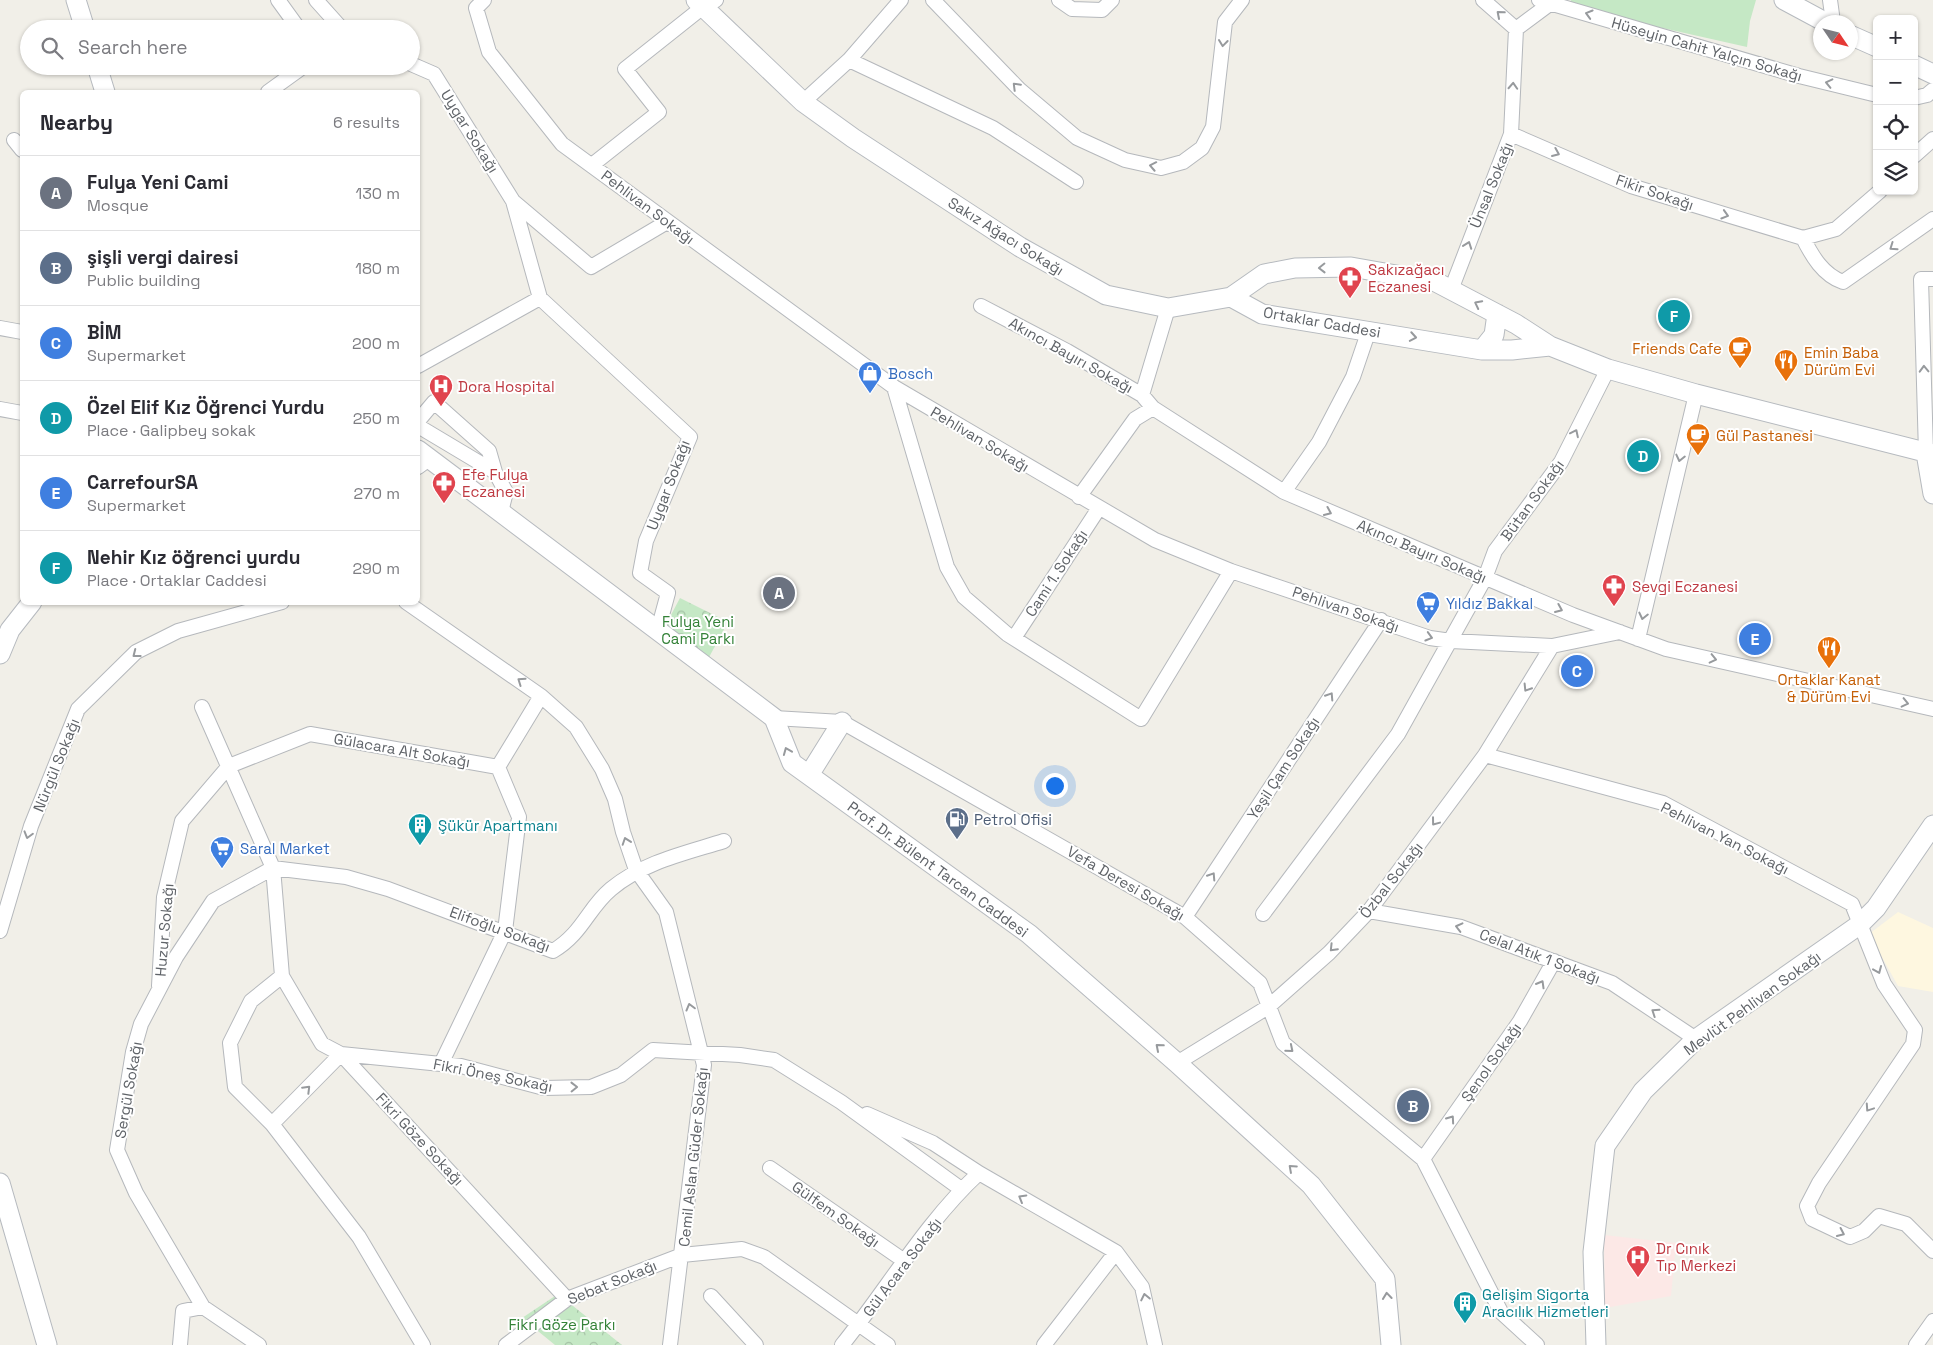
<!DOCTYPE html>
<meta charset="utf-8">
<style>
:root{--surface:#fff;--page:#f7f7f7;--text:#2b2b33;--muted:#7c7c81;--line:#e1e1e2;--accent:#0b8043}
body{margin:0;font-family:"Space Grotesk",sans-serif;background:var(--page);color:var(--text)}
.controls{position:absolute;right:15px;top:15px;display:grid;overflow:hidden;border-radius:8px;box-shadow:0 1px 4px #0004}
.controls button{width:45px;height:45px;display:grid;place-items:center;padding:0;border:0;border-bottom:1px solid var(--line);background:var(--surface);color:var(--text);font:25px sans-serif}
.compass{position:absolute;left:1813px;top:15px;width:45px;height:45px;border-radius:50%;background:var(--surface);box-shadow:0 1px 4px #0004;rotate:125deg}
.you{position:absolute;left:1054px;top:785px;width:18px;height:18px;margin:-12px;border:4px solid #fff;border-radius:50%;background:#1a73e8;box-shadow:0 0 0 8px #1a73e833}
.badge{display:grid;place-items:center;width:32px;height:32px;border-radius:50%;background:var(--accent);color:#fff;font-size:16px;font-weight:700}
.pin{position:absolute;translate:-50% -50%;border:2px solid #fff;box-shadow:0 1px 5px #0006}
.list{margin:0;padding:0;list-style:none}
h2{display:flex;justify-content:space-between;align-items:center;height:65px;margin:0;padding:0 20px;font-size:21px}
h2 small{font-size:16px;font-weight:400;color:var(--muted)}
.list li{display:grid;grid-template-columns:32px 1fr auto;gap:15px;align-items:center;box-sizing:border-box;height:75px;padding:0 20px;border-top:1px solid var(--line)}
.list b{display:block;font-size:19px;white-space:nowrap}
.list p{margin:0;font-size:16px;white-space:nowrap;color:var(--muted)}
.list em{font-size:16px;font-style:normal;color:var(--muted)}
.icon{flex:none;width:28px;height:28px;fill:none;stroke:currentColor;stroke-width:2;stroke-linecap:round;stroke-linejoin:round}
.map{position:relative;flex:none;width:1933px;height:1345px;overflow:hidden}
.search{position:absolute;background:var(--surface);box-shadow:0 1px 4px #0004;left:20px;top:20px;width:400px;height:55px;display:flex;align-items:center;gap:12px;box-sizing:border-box;padding:0 18px;border-radius:28px;color:var(--muted);font-size:19px}
.panel{position:absolute;background:var(--surface);box-shadow:0 1px 4px #0004;left:20px;top:90px;width:400px;height:515px;border-radius:8px}
.map>svg:first-child{display:block}
</style>
<div class="map">
<svg width="1933" height="1345" viewBox="0 0 1933 1345">
<defs>
<pattern id="park-crowns" width="20" height="18" patternUnits="userSpaceOnUse" patternTransform="scale(1.25)"><rect width="20" height="18" fill="#c5e8c5"/><path d="M2 6a3 3 0 1 1 6 0M12 15a3 3 0 1 1 6 0" fill="none" stroke="#a3c0a4"/></pattern>
</defs>
<rect width="100%" height="100%" fill="#f1efe8"/>
<!-- commercial -->
<path fill="#fef7e0" d="M1898 912 1933 928V992L1898 986 1869 934Z"/>
<!-- medical -->
<path fill="#fce8e6" d="M1604 1235 1676 1243 1671 1296 1605 1308Z"/>
<!-- grass -->
<path fill="#c5e8c5" d="M1571 0H1756L1750 21 1747 47 1569 7Z"/>
<!-- park -->
<path fill="url(#park-crowns)" d="M680 598 728 622 707 661 663 630Z
M558 1294 622 1345H555L522 1318Z"/>
<g fill="none" stroke-linecap="round" stroke-linejoin="round">
<!-- street casing -->
<g stroke="#b5b8bc" stroke-width="16">
<path id="street" d="M278 0 299 29
M316 0 342 29
M484 0 476 8 489 52 562 144 894 387 1155 540 1231 571 1430 638 1451 641 1552 646 1620 632
M933 0 1019 89 1077 138 1125 160 1161 168 1183 162 1202 148 1213 127 1225 22 1242 0
M1059 0 1072 9 1102 10 1112 0
M1483 0 1516 29
M1539 0 1799 76 1877 95
M1830 0 1833 22
M1516 29 1551 3
M849 60 901 0
M411 64 434 74 513 201 540 298 418 366
M268 92 304 66
M1914 98 1927 95 1933 90
M803 102 849 60 993 128 1076 182
M1511 134 1631 186 1803 238
M14 140 22 150
M1914 156 1933 139
M592 165 659 112 625 69 703 7 716 0
M513 201 591 267 667 222
M1803 238C1812 256 1823 275 1843 282L1933 219
M1803 238 1836 229 1880 191
M1451 290 1511 134 1516 29
M540 298 690 437 646 541 640 573 668 593 658 630
M981 306 1067 351 1142 395 1153 408 1284 492 1573 615 1666 649 1933 709
M0 328 22 332
M894 387 947 567 964 597 1007 634 1141 719 1231 571
M1142 395 1168 308
M0 409 22 413
M418 421 434 402 489 451 495 472
M418 426 495 472 506 492 501 512
M1926 453 1921 279H1933
M418 467 429 459
M1284 492 1319 442 1353 377 1369 330
M1079 497 1135 419 1153 408
M406 602 541 696 576 727 602 769 615 799 623 832 636 870 666 912 704 1065 670 1345
M1014 638 1099 508
M1638 639 1696 394
M202 707 273 868 282 976 251 1001 230 1043 235 1087 272 1124 359 1237 423 1345
M774 718 842 722 1185 917 1260 983 1283 1043 1423 1159 1501 1312 1537 1345
M1485 755 1663 803 1852 904 1884 984 1915 1030 1913 1044 1819 1183 1807 1206 1812 1219 1850 1237 1864 1231 1879 1216 1906 1224 1933 1251
M1369 911 1461 927 1612 983 1696 1039
M1263 914 1398 734 1485 578 1495 551 1561 462 1608 369
M1185 917 1381 620
M0 931 31 826 78 709 136 652 178 631 282 602
M282 976 322 1044 341 1054 567 1299
M159 986 164 897 182 821 229 766 310 734 498 767 541 696
M1177 1063 1268 1007 1329 953 1369 911 1485 755 1552 646
M441 1064 505 931 519 817 498 767
M867 1114 933 1143 979 1173
M272 1124 341 1054 461 1066 544 1088 591 1087 621 1075 653 1050 740 1055 774 1060 841 1102 961 1189
M1423 1159 1520 1021 1554 961
M770 1168 903 1260
M711 1296 756 1345
M180 1345 183 1311 203 1307
M259 1345 203 1307 136 1193 117 1150 133 1052 141 1024 176 957 213 901 273 868 346 877 388 889 553 951C583 933 588 908 611 889 643 862 686 853 724 841
M506 1345 567 1299 682 1255 742 1249 764 1257 888 1345
M842 1345C888 1288 925 1223 979 1173L1116 1252 1142 1287 1155 1345
M1044 1345 1116 1252
M1916 1345 1933 1321"/>
</g>
<!-- secondary casing -->
<g stroke="#b6babf" stroke-width="21">
<path id="secondary" d="M76 0 85 29
M696 0 803 102 853 138 1020 247 1106 295 1168 308 1231 297 1264 274 1295 268 1351 267 1436 282 1516 324 1550 346 1608 369 1696 394 1933 454
M1784 0 1825 22
M1850 35 1877 47
M1914 65 1933 74
M97 66 105 92
M1231 297 1262 314 1482 350H1512L1550 346
M1482 350 1494 335 1497 314
M418 450 774 718 792 763 1029 934 1177 1063 1311 1185 1385 1279 1391 1345
M1926 453 1933 494
M0 654 10 630 32 602
M809 775 842 722
M0 1183 47 1345
M1596 1345 1593 1252 1605 1146 1643 1091 1696 1039 1859 925 1876 908 1933 825"/>
</g>
<!-- street -->
<use href="#street" stroke="#fff" stroke-width="14"/>
<!-- secondary -->
<use href="#secondary" stroke="#fff" stroke-width="19"/>
</g>
<!-- one-way arrows -->
<defs><path id="oneway-chevron" d="M-2-3.5L2.5 0L-2 3.5" fill="none" stroke-width="1.6" stroke-linecap="round" stroke-linejoin="round" transform="scale(1.25)"/></defs>
<g stroke="#979a9d">
<use href="#oneway-chevron" transform="translate(1500 14) rotate(-139)"/>
<use href="#oneway-chevron" transform="translate(1589 14) rotate(-164)"/>
<use href="#oneway-chevron" transform="translate(1223 43) rotate(97)"/>
<use href="#oneway-chevron" transform="translate(1829 83) rotate(-167)"/>
<use href="#oneway-chevron" transform="translate(1016 86) rotate(-135)"/>
<use href="#oneway-chevron" transform="translate(1513 86) rotate(-87)"/>
<use href="#oneway-chevron" transform="translate(1556 153) rotate(23)"/>
<use href="#oneway-chevron" transform="translate(1153 166) rotate(-169)"/>
<use href="#oneway-chevron" transform="translate(1725 215) rotate(17)"/>
<use href="#oneway-chevron" transform="translate(1468 245) rotate(-70)"/>
<use href="#oneway-chevron" transform="translate(1893 247) rotate(145)"/>
<use href="#oneway-chevron" transform="translate(1322 268) rotate(179)"/>
<use href="#oneway-chevron" transform="translate(1478 304) rotate(-153)"/>
<use href="#oneway-chevron" transform="translate(1413 337) rotate(10)"/>
<use href="#oneway-chevron" transform="translate(1924 369) rotate(-92)"/>
<use href="#oneway-chevron" transform="translate(1575 433) rotate(-64)"/>
<use href="#oneway-chevron" transform="translate(1680 458) rotate(103)"/>
<use href="#oneway-chevron" transform="translate(1328 512) rotate(24)"/>
<use href="#oneway-chevron" transform="translate(1559 609) rotate(23)"/>
<use href="#oneway-chevron" transform="translate(1643 616) rotate(103)"/>
<use href="#oneway-chevron" transform="translate(1429 637) rotate(16)"/>
<use href="#oneway-chevron" transform="translate(136 654) rotate(142)"/>
<use href="#oneway-chevron" transform="translate(1713 659) rotate(13)"/>
<use href="#oneway-chevron" transform="translate(521 681) rotate(-145)"/>
<use href="#oneway-chevron" transform="translate(1527 688) rotate(122)"/>
<use href="#oneway-chevron" transform="translate(1330 696) rotate(-57)"/>
<use href="#oneway-chevron" transform="translate(1905 703) rotate(13)"/>
<use href="#oneway-chevron" transform="translate(787 751) rotate(-112)"/>
<use href="#oneway-chevron" transform="translate(1435 822) rotate(127)"/>
<use href="#oneway-chevron" transform="translate(28 835) rotate(106)"/>
<use href="#oneway-chevron" transform="translate(626 841) rotate(-109)"/>
<use href="#oneway-chevron" transform="translate(1212 876) rotate(-57)"/>
<use href="#oneway-chevron" transform="translate(1459 927) rotate(-166)"/>
<use href="#oneway-chevron" transform="translate(1333 948) rotate(134)"/>
<use href="#oneway-chevron" transform="translate(1878 970) rotate(67)"/>
<use href="#oneway-chevron" transform="translate(1541 984) rotate(-60)"/>
<use href="#oneway-chevron" transform="translate(690 1007) rotate(-105)"/>
<use href="#oneway-chevron" transform="translate(1655 1012) rotate(-146)"/>
<use href="#oneway-chevron" transform="translate(1159 1047) rotate(-139)"/>
<use href="#oneway-chevron" transform="translate(1290 1049) rotate(40)"/>
<use href="#oneway-chevron" transform="translate(574 1087) rotate(-1)"/>
<use href="#oneway-chevron" transform="translate(307 1089) rotate(-45)"/>
<use href="#oneway-chevron" transform="translate(1869 1108) rotate(124)"/>
<use href="#oneway-chevron" transform="translate(1451 1119) rotate(-55)"/>
<use href="#oneway-chevron" transform="translate(1292 1168) rotate(-138)"/>
<use href="#oneway-chevron" transform="translate(1022 1198) rotate(-150)"/>
<use href="#oneway-chevron" transform="translate(1841 1233) rotate(25)"/>
<use href="#oneway-chevron" transform="translate(1387 1296) rotate(-96)"/>
<use href="#oneway-chevron" transform="translate(1145 1297) rotate(-102)"/>
</g>
<!-- icons -->
<defs>
<g id="pharmacy-pin" transform="scale(1.25)"><path d="M0 17L-7.5 6A9.5 9.5 0 1 1 7.5 6Z" fill="#e0444e" stroke="#fff"/><path d="M-2-6h4v4h4v4h-4v4h-4v-4h-4v-4h4Z" fill="#fff"/></g>
<g id="cafe-pin" transform="scale(1.25)"><path d="M0 17L-7.5 6A9.5 9.5 0 1 1 7.5 6Z" fill="#e8710a" stroke="#fff"/><path d="M-5.5-4.5H6V0H3Q3 3.5 0 3.5H-2.5Q-5.5 3.5-5.5 0ZM3-3.2v2h1.7v-2ZM-6 4.5H4V6H-6Z" fill="#fff"/></g>
<g id="restaurant-pin" transform="scale(1.25)"><path d="M0 17L-7.5 6A9.5 9.5 0 1 1 7.5 6Z" fill="#e8710a" stroke="#fff"/><path d="M-5-6h1v4h1v-4h1v4h1v-4h1v5L-1.5 .5V6h-2V.5L-5-1ZM5-6V6H3V1.5H1.5Q1.5-4 5-6Z" fill="#fff"/></g>
<g id="shop-pin" transform="scale(1.25)"><path d="M0 17L-7.5 6A9.5 9.5 0 1 1 7.5 6Z" fill="#3f7fe0" stroke="#fff"/><path d="M-5-2.5h2.3a2.7 3.5 0 0 1 5.4 0H5L5.5 6h-11ZM-1.5-2.5h3a1.5 2.3 0 0 0-3 0Z" fill="#fff"/></g>
<g id="hospital-pin" transform="scale(1.25)"><path d="M0 17L-7.5 6A9.5 9.5 0 1 1 7.5 6Z" fill="#e0444e" stroke="#fff"/><path d="M-5-5h3v3.5h4V-5h3V5h-3V1.5h-4V5h-3Z" fill="#fff"/></g>
<g id="supermarket-pin" transform="scale(1.25)"><path d="M0 17L-7.5 6A9.5 9.5 0 1 1 7.5 6Z" fill="#3f7fe0" stroke="#fff"/><path d="M-6-5.5h2.5l.6 2H6L4.5 2H-2.5L-4.4-4H-6ZM-1.5 3.2a1.3 1.3 0 1 0 .1 0ZM3 3.2a1.3 1.3 0 1 0 .1 0Z" fill="#fff"/></g>
<g id="fuel-pin" transform="scale(1.25)"><path d="M0 17L-7.5 6A9.5 9.5 0 1 1 7.5 6Z" fill="#5c6f8a" stroke="#fff"/><path d="M-5.5-6h7V0h2V4h1.3V-2.5L3-4.5l.8-.8L6-3V5H2.5V1h-1V6h-7ZM-4.2-4.7v3.2H.2V-4.7Z" fill="#fff"/></g>
<g id="building-pin" transform="scale(1.25)"><path d="M0 17L-7.5 6A9.5 9.5 0 1 1 7.5 6Z" fill="#0f9aa8" stroke="#fff"/><path d="M-4-6H4V6H1V3H-1V6H-4ZM-2.5-4.3h1.7v1.8h-1.7ZM.8-4.3h1.7v1.8H.8ZM-2.5-1h1.7V.8h-1.7ZM.8-1h1.7V.8H.8Z" fill="#fff"/></g>
</defs>
<g fill-rule="evenodd">
<use href="#pharmacy-pin" x="1350" y="278"/>
<use href="#cafe-pin" x="1740" y="348"/>
<use href="#restaurant-pin" x="1786" y="361"/>
<use href="#shop-pin" x="870" y="373"/>
<use href="#hospital-pin" x="441" y="386"/>
<use href="#cafe-pin" x="1698" y="435"/>
<use href="#pharmacy-pin" x="444" y="483"/>
<use href="#pharmacy-pin" x="1614" y="586"/>
<use href="#supermarket-pin" x="1428" y="603"/>
<use href="#restaurant-pin" x="1829" y="648"/>
<use href="#fuel-pin" x="957" y="819"/>
<use href="#building-pin" x="420" y="825"/>
<use href="#supermarket-pin" x="222" y="848"/>
<use href="#hospital-pin" x="1638" y="1257"/>
<use href="#building-pin" x="1465" y="1303"/>
</g>
<g text-anchor="middle" dominant-baseline="central" stroke-width="4" stroke-linejoin="round" paint-order="stroke">
<!-- street labels -->
<g font-size="15" fill="#5f6368" stroke="#fff">
<text transform="translate(1707 49) rotate(16)">Hüseyin Cahit Yalçın Sokağı</text>
<text transform="translate(470 131) rotate(58)">Uygar Sokağı</text>
<text transform="translate(1491 185) rotate(-68)">Ünsal Sokağı</text>
<text transform="translate(1655 192) rotate(19)">Fikir Sokağı</text>
<text transform="translate(648 207) rotate(37)">Pehlivan Sokağı</text>
<text transform="translate(1006 236) rotate(32)">Sakız Ağacı Sokağı</text>
<text transform="translate(1322 322) rotate(10)">Ortaklar Caddesi</text>
<text transform="translate(1071 355) rotate(29)">Akıncı Bayırı Sokağı</text>
<text transform="translate(980 439) rotate(31)">Pehlivan Sokağı</text>
<text transform="translate(668 485) rotate(-69)">Uygar Sokağı</text>
<text transform="translate(1532 500) rotate(-54)">Bütan Sokağı</text>
<text transform="translate(1422 551) rotate(23)">Akıncı Bayırı Sokağı</text>
<text transform="translate(1056 573) rotate(-57)">Cami 1. Sokağı</text>
<text transform="translate(1346 609) rotate(19)">Pehlivan Sokağı</text>
<text transform="translate(402 750) rotate(10)">Gülacara Alt Sokağı</text>
<text transform="translate(56 765) rotate(-68)">Nürgül Sokağı</text>
<text transform="translate(1283 768) rotate(-57)">Yeşil Çam Sokağı</text>
<text transform="translate(1725 838) rotate(27)">Pehlivan Yan Sokağı</text>
<text transform="translate(938 869) rotate(36)">Prof. Dr. Bülent Tarcan Caddesi</text>
<text transform="translate(1391 880) rotate(-52)">Özbal Sokağı</text>
<text transform="translate(1126 883) rotate(30)">Vefa Deresi Sokağı</text>
<text transform="translate(500 929) rotate(20)">Elifoğlu Sokağı</text>
<text transform="translate(164 930) rotate(-85)">Huzur Sokağı</text>
<text transform="translate(1540 956) rotate(21)">Celal Atık 1 Sokağı</text>
<text transform="translate(1752 1003) rotate(-36)">Mevlüt Pehlivan Sokağı</text>
<text transform="translate(1491 1062) rotate(-55)">Şenol Sokağı</text>
<text transform="translate(493 1075) rotate(11)">Fikri Öneş Sokağı</text>
<text transform="translate(128 1090) rotate(-80)">Sergül Sokağı</text>
<text transform="translate(420 1139) rotate(47)">Fikri Göze Sokağı</text>
<text transform="translate(693 1157) rotate(-84)">Cemil Aslan Güder Sokağı</text>
<text transform="translate(836 1214) rotate(35)">Gülfem Sokağı</text>
<text transform="translate(902 1267) rotate(-53)">Gül Acara Sokağı</text>
<text transform="translate(612 1282) rotate(-22)">Sebat Sokağı</text>
</g>
<!-- health labels -->
<g font-size="15" fill="#be3a42" stroke="#fff" text-anchor="start">
<text x="1368" y="269">Sakızağacı<tspan x="1368" dy="17">Eczanesi</tspan></text>
<text x="458" y="386">Dora Hospital</text>
<text x="462" y="474">Efe Fulya<tspan x="462" dy="17">Eczanesi</tspan></text>
<text x="1632" y="586">Sevgi Eczanesi</text>
<text x="1656" y="1248">Dr Cınık<tspan x="1656" dy="17">Tıp Merkezi</tspan></text>
</g>
<!-- food labels -->
<g font-size="15" fill="#c56008" stroke="#fff" text-anchor="start">
<text x="1722" y="348" text-anchor="end">Friends Cafe</text>
<text x="1804" y="352">Emin Baba<tspan x="1804" dy="17">Dürüm Evi</tspan></text>
<text x="1716" y="435">Gül Pastanesi</text>
<text x="1829" y="679" text-anchor="middle">Ortaklar Kanat<tspan x="1829" dy="17">&amp; Dürüm Evi</tspan></text>
</g>
<!-- shop labels -->
<g font-size="15" fill="#366cbe" stroke="#fff" text-anchor="start">
<text x="888" y="373">Bosch</text>
<text x="1446" y="603">Yıldız Bakkal</text>
<text x="240" y="848">Saral Market</text>
</g>
<!-- park labels -->
<g font-size="15" fill="#348238" stroke="#fff">
<text x="698" y="621">Fulya Yeni<tspan x="698" dy="17">Cami Parkı</tspan></text>
<text x="562" y="1324">Fikri Göze Parkı</text>
</g>
<!-- service labels -->
<g font-size="15" fill="#4e5e75" stroke="#fff" text-anchor="start">
<text x="974" y="819">Petrol Ofisi</text>
</g>
<!-- culture labels -->
<g font-size="15" fill="#0d838f" stroke="#fff" text-anchor="start">
<text x="438" y="825">Şükür Apartmanı</text>
<text x="1482" y="1294">Gelişim Sigorta<tspan x="1482" dy="17">Aracılık Hizmetleri</tspan></text>
</g>
</g>
</svg>
<div class="controls">
<button>+</button>
<button>−</button>
<button><svg class="icon" aria-label="locate" viewBox="0 0 24 24"><circle cx="12" cy="12" r="6"/><path d="M12 2v4M12 18v4M2 12h4M18 12h4"/></svg></button>
<button><svg class="icon" aria-label="layers" viewBox="0 0 24 24"><path d="M12 4l9 5-9 5-9-5zM3 14l9 5 9-5"/></svg></button>
</div>
<svg class="compass" viewBox="-18 -18 36 36"><path d="M0-13l5 13h-10z" fill="#e53935"/><path d="M0 13l5-13h-10z" fill="#7c7c81"/></svg>
<div class="you"></div>
<div class="pin badge" style="left:779px;top:593px;background:#6b7280">A</div>
<div class="pin badge" style="left:1413px;top:1106px;background:#5c6f8a">B</div>
<div class="pin badge" style="left:1577px;top:671px;background:#3f7fe0">C</div>
<div class="pin badge" style="left:1643px;top:456px;background:#0f9aa8">D</div>
<div class="pin badge" style="left:1755px;top:639px;background:#3f7fe0">E</div>
<div class="pin badge" style="left:1674px;top:316px;background:#0f9aa8">F</div>
<div class="search"><svg class="icon" aria-label="search" viewBox="0 0 24 24"><circle cx="10" cy="10" r="6"/><path d="M15 15l6 6"/></svg>Search here</div>
<section class="panel">
<h2>Nearby<small>6 results</small></h2>
<ul class="list">
<li><span class="badge" style="background:#6b7280">A</span><div><b>Fulya Yeni Cami</b><p>Mosque</p></div><em>130 m</em></li>
<li><span class="badge" style="background:#5c6f8a">B</span><div><b>şişli vergi dairesi</b><p>Public building</p></div><em>180 m</em></li>
<li><span class="badge" style="background:#3f7fe0">C</span><div><b>BİM</b><p>Supermarket</p></div><em>200 m</em></li>
<li><span class="badge" style="background:#0f9aa8">D</span><div><b>Özel Elif Kız Öğrenci Yurdu</b><p>Place · Galipbey sokak</p></div><em>250 m</em></li>
<li><span class="badge" style="background:#3f7fe0">E</span><div><b>CarrefourSA</b><p>Supermarket</p></div><em>270 m</em></li>
<li><span class="badge" style="background:#0f9aa8">F</span><div><b>Nehir Kız öğrenci yurdu</b><p>Place · Ortaklar Caddesi</p></div><em>290 m</em></li>
</ul>
</section>
</div>
